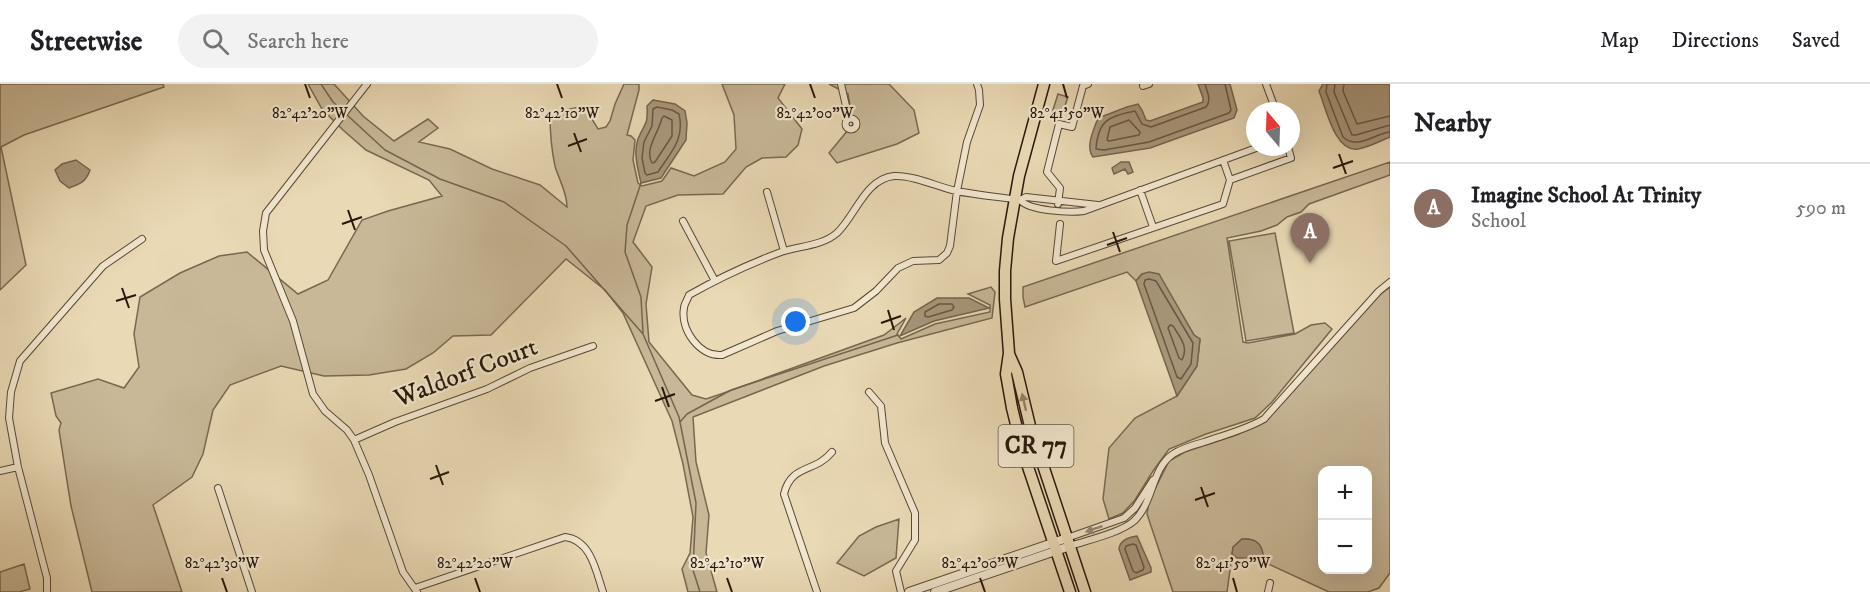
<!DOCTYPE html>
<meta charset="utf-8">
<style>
:root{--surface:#fff;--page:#f2f2f2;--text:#202124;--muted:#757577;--line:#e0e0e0;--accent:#111827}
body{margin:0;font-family:"IM FELL DW Pica",serif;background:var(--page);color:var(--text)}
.controls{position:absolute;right:18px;bottom:18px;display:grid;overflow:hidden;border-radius:12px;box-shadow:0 6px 24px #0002}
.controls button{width:54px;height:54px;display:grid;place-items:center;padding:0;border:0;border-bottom:2px solid var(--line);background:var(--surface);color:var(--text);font:30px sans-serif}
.compass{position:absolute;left:1246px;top:18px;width:54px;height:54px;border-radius:50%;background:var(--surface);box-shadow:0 6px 24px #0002;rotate:341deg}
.you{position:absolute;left:796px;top:238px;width:21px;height:21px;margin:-15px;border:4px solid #fff;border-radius:50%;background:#1a73e8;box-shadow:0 0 0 9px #1a73e833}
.badge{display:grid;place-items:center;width:39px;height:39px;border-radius:50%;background:var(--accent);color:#fff;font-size:20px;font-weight:700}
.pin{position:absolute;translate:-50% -50px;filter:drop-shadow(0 2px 3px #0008)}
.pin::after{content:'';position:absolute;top:32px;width:21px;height:18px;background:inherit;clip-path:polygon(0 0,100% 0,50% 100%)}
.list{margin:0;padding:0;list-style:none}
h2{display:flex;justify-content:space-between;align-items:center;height:78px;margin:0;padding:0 24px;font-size:26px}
h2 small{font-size:20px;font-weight:400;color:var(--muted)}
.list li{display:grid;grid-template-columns:39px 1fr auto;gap:18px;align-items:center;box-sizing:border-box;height:90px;padding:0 24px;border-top:2px solid var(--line)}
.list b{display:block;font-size:22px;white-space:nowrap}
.list p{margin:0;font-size:20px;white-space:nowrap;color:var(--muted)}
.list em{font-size:20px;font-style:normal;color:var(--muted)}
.icon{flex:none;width:33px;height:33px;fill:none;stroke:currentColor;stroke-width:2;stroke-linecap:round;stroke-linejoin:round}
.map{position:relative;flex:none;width:1390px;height:508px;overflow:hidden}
header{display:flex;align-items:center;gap:36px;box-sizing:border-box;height:84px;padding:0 30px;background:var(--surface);border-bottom:2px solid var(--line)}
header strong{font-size:28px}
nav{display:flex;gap:33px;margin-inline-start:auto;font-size:21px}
.search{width:420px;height:54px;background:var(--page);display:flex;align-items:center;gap:15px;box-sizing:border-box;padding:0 21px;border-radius:33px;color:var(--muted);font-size:22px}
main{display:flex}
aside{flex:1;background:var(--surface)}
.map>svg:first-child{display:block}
</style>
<header>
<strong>Streetwise</strong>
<div class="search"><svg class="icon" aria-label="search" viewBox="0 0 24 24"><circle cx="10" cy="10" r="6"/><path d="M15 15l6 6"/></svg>Search here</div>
<nav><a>Map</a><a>Directions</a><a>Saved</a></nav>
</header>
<main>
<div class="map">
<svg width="1390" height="508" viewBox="0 0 1390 508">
<rect width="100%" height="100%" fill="#e9d9b4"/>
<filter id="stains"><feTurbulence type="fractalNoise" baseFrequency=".00333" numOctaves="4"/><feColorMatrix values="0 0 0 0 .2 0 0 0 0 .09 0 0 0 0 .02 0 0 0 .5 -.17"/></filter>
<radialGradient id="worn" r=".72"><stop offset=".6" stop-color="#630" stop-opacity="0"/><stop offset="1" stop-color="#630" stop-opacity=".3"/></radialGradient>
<!-- green -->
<path fill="#c8b897" stroke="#786851" stroke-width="1.5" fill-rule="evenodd" d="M0 0H163L164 3 24 51 1 63 26 181 0 206Z
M308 0H334L363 32 394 57 428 35 438 44 419 58 450 65 492 85 540 101 567 123C567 108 559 96 555 82 551 64 550 46 550 29L584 22 598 45 606 43 610 37 615 20 624 0H639V6L627 51 631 52 635 56 633 76 638 99 642 102 662 97 671 84 694 92 725 78 736 65 734 31 722 0H785L778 14 802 45 798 61 786 73 762 74 746 83 723 110 678 111 646 122 633 158 652 183 646 220 649 258 692 311 706 315 721 310 884 251 906 234 897 250 901 255 935 240 990 228V221L968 210 991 203 995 208 992 234 897 259 824 282 693 333 696 378 709 431 706 469 717 508H688L682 485 690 469 693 433 683 380 672 337 623 229 605 206 566 175 491 251 453 252 433 269 406 285 369 291 324 292 281 282 230 301 213 326 203 370 192 393 153 421 182 508H92L71 422 59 346 61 339 56 332 51 309 98 295 124 304 139 283 134 250 140 213 180 189 219 172 247 168 298 210 328 196 362 136 388 127 442 112 429 96 366 66 343 46 322 25Z
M829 0H889L914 26 919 49 897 60 837 79 829 69 853 40 848 10Z
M1058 10 1068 13 1061 33 1052 29Z
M1390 78V91L1309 120 1301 128 1287 133 1277 141 1261 147 1227 154 1243 258 1248 259 1295 250 1311 241 1325 239 1332 245 1272 318 1255 334 1206 350 1169 365 1153 387 1135 416 1123 429 1109 435 1103 415 1109 364 1135 334 1177 312 1197 282 1200 255 1194 251 1158 190H1142L1136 197 1127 188 1025 223 1023 213V203Z
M1275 149 1294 249 1246 257 1229 157Z
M1390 203V489L1379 504 1368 508H1329L1264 478C1263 463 1259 454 1242 455L1233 464 1227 508H1173L1147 430 1149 417 1169 377 1185 368 1236 351 1265 338 1378 212ZM1322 386H1368V486H1322Z
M899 435 896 474 864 492 837 479 859 452 876 443Z
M24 480 30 505 19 508H0V488Z"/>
<!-- water -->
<path fill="#a8977b" stroke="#75644e" stroke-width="1.5" d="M1198 0H1230L1237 26 1234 34 1150 64 1093 73C1085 63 1094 45 1098 34L1127 23 1138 20 1142 26 1146 36 1150 37 1203 18V14Z
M1323 0H1390V53C1380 57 1369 63 1358 65 1335 69 1326 24 1319 7Z
M653 16 675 20 685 27 687 39 686 56 661 94 641 99C638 85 633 69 638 55 645 38 648 42 647 22Z
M76 76 90 86C86 98 80 100 69 104L60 97 55 86 62 80Z
M1121 78H1129L1133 88 1128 90 1125 85 1114 90 1112 84Z
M1149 188 1159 190 1194 251 1200 255 1197 282 1177 312 1136 197 1142 190Z
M937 214H969L989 224 934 237 900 252 914 228Z
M1137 452 1151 484V488L1130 496 1119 465C1120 456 1129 453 1137 452Z
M1242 455C1259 454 1263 462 1264 478L1254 474H1237L1232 470 1233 463Z"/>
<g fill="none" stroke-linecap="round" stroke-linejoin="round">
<!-- shore -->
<path stroke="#685743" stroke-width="1.5" d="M1205 0C1207 8 1212 16 1206 23L1151 43 1142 40 1135 27C1108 32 1098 37 1096 65L1104 66 1149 58 1229 29 1231 26 1225 0
M1327 0 1326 8 1343 53C1357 66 1374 50 1390 48
M1335 0 1334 8 1352 51H1356L1390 41
M1344 0 1343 7 1357 40 1390 32
M657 23 672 26 679 30C685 55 671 68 658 88L647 91 645 89 642 74 644 58 652 42 653 25Z
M664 32 672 36V52L655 78 652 79C644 65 659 48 662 34Z
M1129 36 1140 48 1139 51 1109 57 1107 56 1110 43Z
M1149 195 1156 197 1193 259 1191 280 1181 295 1177 293 1144 200 1145 196Z
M939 220H952L954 223 952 226 928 233 925 232V228Z
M1170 241 1173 242C1180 253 1189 263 1182 276L1179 274 1168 244Z
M1133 460 1136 461 1144 483 1143 486 1136 489 1133 487 1125 465 1126 462Z"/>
<!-- stream -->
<path stroke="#75644e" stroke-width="1.5" d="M321 0 333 18 343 27
M346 30 385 66 440 95 504 118 566 162 643 250 679 333 696 419 693 486 700 508
M641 99 627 141 625 168 641 213 643 249
M680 338 687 330 731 306 898 251"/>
<!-- minor casing -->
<g stroke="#594835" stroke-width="8">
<path id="minor" d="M367 0 266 129 263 147 264 166 293 237 313 310 325 327 347 346 354 356 369 391 403 488 417 508
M841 0 849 35
M977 0 979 6 980 21 967 58 957 107 950 162 947 169 939 176 913 177 898 184 876 207 854 224 777 247 722 271C700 273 680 246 684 224 684 220 688 215 689 211 719 194 749 180 781 168 799 162 822 162 837 149 856 131 865 95 894 92 913 91 938 103 956 107 977 111 999 113 1020 116L1026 113 1098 121
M1266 0 1276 27
M1143 2 1149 0
M845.5 40a5.5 5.5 0 1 1 11 0a5.5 5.5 0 1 1-11 0Z
M1223 76 1230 96 1291 74 1288 63
M1140 106 1153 143
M767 108 784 167
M1020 116C1030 127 1069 129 1084 127L1259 63
M1058 120 1060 104 1047 88 1059 40 1072 43 1083 2 1088 0
M683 137 715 197
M1060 140 1056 177 1223 120 1230 96
M869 308 881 322 885 359 915 429V456L896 487 901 508
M354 356 395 338 487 305 530 284 593 262
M0 387 18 383
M218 404 252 508
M1067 454 1124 434 1135 424 1153 396
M1070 462C1088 456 1120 449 1134 437 1154 418 1151 385 1173 370 1182 364 1193 361 1204 358 1224 351 1245 346 1264 335L1379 207 1390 198
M415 504 565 453C591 456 596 487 603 508
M47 508V494L18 383 9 334 11 308 20 277 103 182 142 155
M817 508 784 410C791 380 815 389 832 368
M1268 508 1270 499"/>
</g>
<!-- tertiary casing -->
<g stroke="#594835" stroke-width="10">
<path id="tertiary" d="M909 508 1067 454
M935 508 1070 462"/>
</g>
<!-- primary casing -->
<g stroke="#29170b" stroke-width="13">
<path id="primary" d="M1044 0 1019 92 1008 154 1005 187V215L1009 269 1006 290 1012 324 1022 365 1070 508
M1009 270 1017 288 1030 342 1085 508"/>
</g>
<!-- minor -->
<use href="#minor" stroke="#f1e6ce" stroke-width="6"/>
<!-- tertiary -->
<use href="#tertiary" stroke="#f1e6ce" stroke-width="8"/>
<!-- primary -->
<use href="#primary" stroke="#e9d9b4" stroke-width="10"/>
</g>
<!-- one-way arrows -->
<defs><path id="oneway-solid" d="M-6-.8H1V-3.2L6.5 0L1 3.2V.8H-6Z" transform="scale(1.5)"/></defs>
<use fill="#938268" href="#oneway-solid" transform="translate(1024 318) rotate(-103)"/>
<use fill="#978976" href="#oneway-solid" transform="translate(1094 445) rotate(161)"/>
<!-- ticks -->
<path fill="none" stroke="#29170b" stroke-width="2" d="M305 0 310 14M557 0 562 14M810 0 815 14M1063 0 1067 14M574 49 581 68M568 62 587 55M1339 70 1346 90M1333 84 1353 77M348 126 355 146M342 140 362 133M1113 148 1120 168M1107 161 1127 154M122 204 129 224M116 217 136 211M888 226 894 246M881 239 901 232M662 303 669 323M655 317 675 310M436 381 443 401M430 395 449 388M1201 403 1208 423M1195 416 1215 409M222 494 227 508M475 494 480 508M727 494 732 508M980 494 985 508M1233 494 1237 508"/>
<g text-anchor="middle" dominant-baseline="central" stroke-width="4.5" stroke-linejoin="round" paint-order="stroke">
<!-- shield labels -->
<rect fill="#f1e6ce" stroke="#655546" stroke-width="1.5" x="998.5" y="341" width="75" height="42" rx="4.5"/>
<g font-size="24" font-weight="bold" fill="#29170b">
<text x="1036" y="362">CR 77</text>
</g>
<!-- street labels -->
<g font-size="26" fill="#29170b" stroke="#f1e6ce">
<text transform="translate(466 289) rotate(-21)">Waldorf Court</text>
</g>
</g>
<g font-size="15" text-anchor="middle" fill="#29170b" stroke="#f1e6ce" stroke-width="4.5" stroke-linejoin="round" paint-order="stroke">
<text x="1067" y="34">82°41'50"W</text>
<text x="310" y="34">82°42'20"W</text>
<text x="562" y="34">82°42'10"W</text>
<text x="815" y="34">82°42'00"W</text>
<text x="222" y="484">82°42'30"W</text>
<text x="475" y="484">82°42'20"W</text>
<text x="727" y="484">82°42'10"W</text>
<text x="980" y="484">82°42'00"W</text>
<text x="1233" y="484">82°41'50"W</text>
</g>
<rect width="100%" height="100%" filter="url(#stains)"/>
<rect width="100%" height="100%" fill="url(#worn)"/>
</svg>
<div class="controls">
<button>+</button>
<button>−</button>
</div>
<svg class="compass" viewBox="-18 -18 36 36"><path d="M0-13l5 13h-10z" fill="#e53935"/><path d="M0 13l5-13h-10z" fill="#757577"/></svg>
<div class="you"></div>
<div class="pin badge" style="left:1310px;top:179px;background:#8d6e63">A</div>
</div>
<aside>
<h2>Nearby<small></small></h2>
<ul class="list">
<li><span class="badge" style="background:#8d6e63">A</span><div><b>Imagine School At Trinity</b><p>School</p></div><em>590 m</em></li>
</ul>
</aside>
</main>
